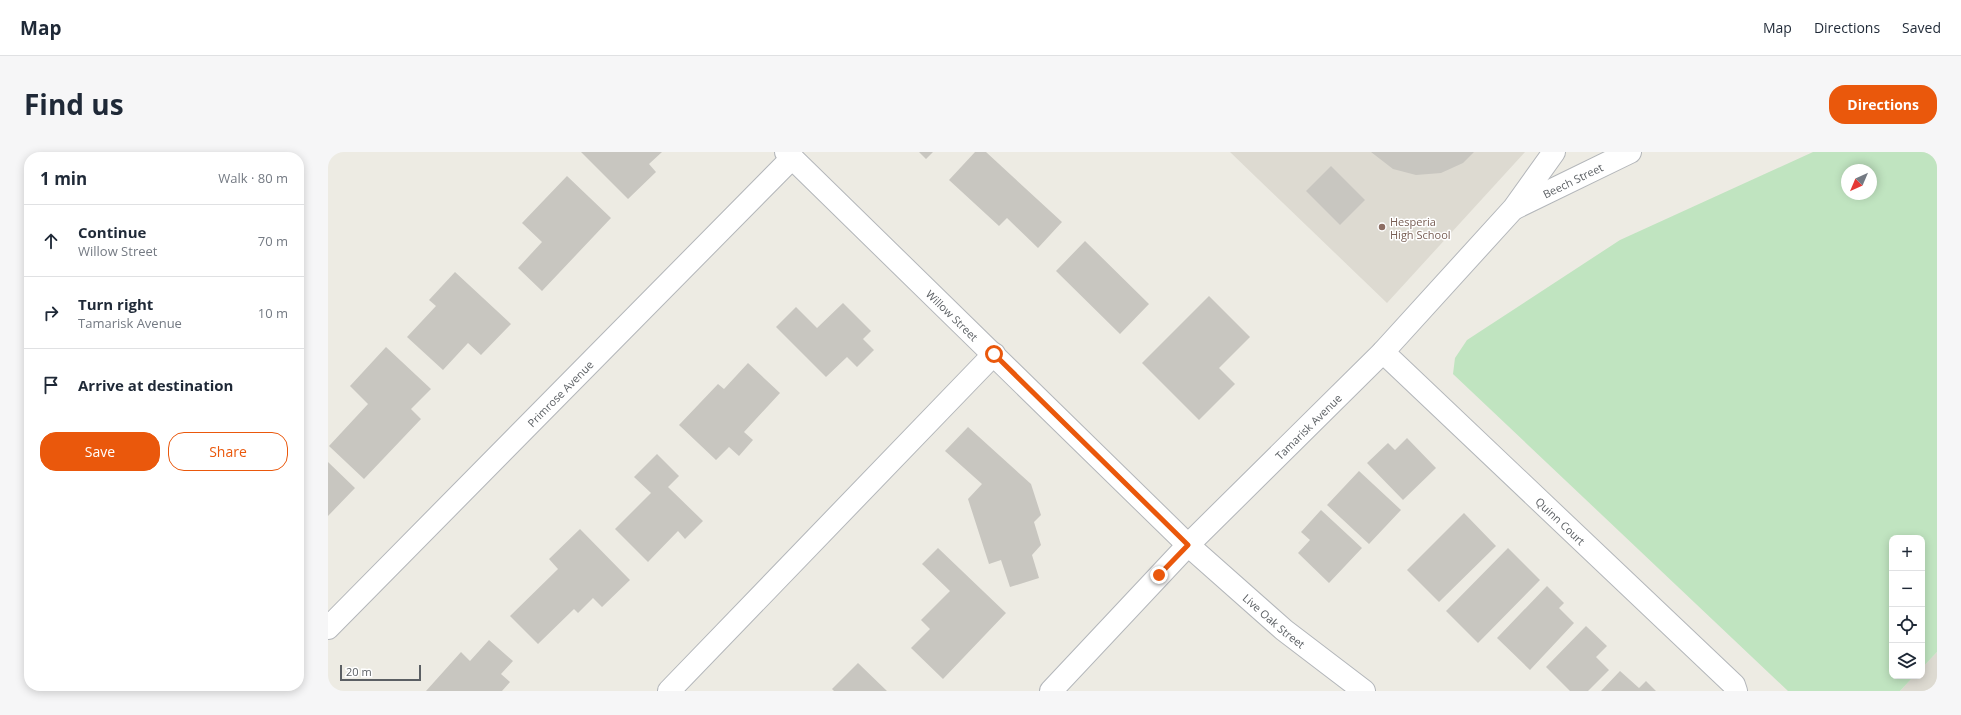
<!DOCTYPE html>
<meta charset="utf-8">
<style>
:root{--surface:#fff;--page:#f6f6f7;--text:#1f2937;--muted:#747a83;--line:#e0e1e3;--accent:#ea580c}
body{margin:0;font-family:"Open Sans",sans-serif;background:var(--page);color:var(--text)}
.controls{position:absolute;right:12px;bottom:12px;display:grid;overflow:hidden;border-radius:8px;box-shadow:0 2px 10px #0003}
.controls button{width:36px;height:36px;display:grid;place-items:center;padding:0;border:0;border-bottom:1px solid var(--line);background:var(--surface);color:var(--text);font:20px sans-serif}
.compass{position:absolute;left:1513px;top:12px;width:36px;height:36px;border-radius:50%;background:var(--surface);box-shadow:0 2px 10px #0003;rotate:224deg}
.scale{position:absolute;left:12px;bottom:10px;width:81px;box-sizing:border-box;padding-left:4px;border:2px solid #5b5f63;border-top:0;font-size:11px;line-height:14px;white-space:nowrap;color:#5b5f63;-webkit-text-stroke:3px #fff;paint-order:stroke}
.stop{position:absolute;width:12px;height:12px;margin:-9px;border:3px solid #ea580c;border-radius:50%;background:#fff}
.stop.end{background:#ea580c;border-color:#fff;box-shadow:0 1px 4px #0008}
.list{margin:0;padding:0;list-style:none}
h2{display:flex;justify-content:space-between;align-items:center;height:52px;margin:0;padding:0 16px;font-size:17px}
h2 small{font-size:13px;font-weight:400;color:var(--muted)}
.list li{display:grid;grid-template-columns:26px 1fr auto;gap:12px;align-items:center;box-sizing:border-box;height:72px;padding:0 16px;border-top:1px solid var(--line)}
.list b{display:block;font-size:15px;white-space:nowrap}
.list p{margin:0;font-size:13px;white-space:nowrap;color:var(--muted)}
.list em{font-size:13px;font-style:normal;color:var(--muted)}
.actions{display:flex;gap:8px;padding:12px 16px}
.actions a{flex:1;padding:9px 0;border:1px solid var(--accent);border-radius:16px;text-align:center;font-size:14px;color:var(--accent)}
.actions .main{background:var(--accent);color:#fff}
.icon{flex:none;width:22px;height:22px;fill:none;stroke:currentColor;stroke-width:2;stroke-linecap:round;stroke-linejoin:round}
.map{position:relative;flex:none;width:1609px;height:539px;overflow:hidden;border-radius:16px}
header{display:flex;align-items:center;gap:24px;box-sizing:border-box;height:56px;padding:0 20px;background:var(--surface);border-bottom:1px solid var(--line)}
header strong{font-size:19px}
nav{display:flex;gap:22px;margin-inline-start:auto;font-size:14px}
.intro{display:flex;align-items:center;justify-content:space-between;box-sizing:border-box;height:96px;padding:0 24px}
h1{margin:0;font-size:28px}
.button{padding:10px 18px;border-radius:16px;background:var(--accent);color:#fff;font-size:14px;font-weight:700}
main{display:flex;gap:24px;padding:0 24px}
aside{flex:1;background:var(--surface);border-radius:16px;box-shadow:0 2px 10px #0003}
.map>svg:first-child{display:block}
</style>
<header>
<strong>Map</strong>
<nav><a>Map</a><a>Directions</a><a>Saved</a></nav>
</header>
<div class="intro"><h1>Find us</h1><a class="button">Directions</a></div>
<main>
<aside>
<h2>1 min<small>Walk · 80 m</small></h2>
<ul class="list">
<li><svg class="icon" aria-label="ahead" viewBox="0 0 24 24"><path d="M12 20V5M6 11l6-6 6 6"/></svg><div><b>Continue</b><p>Willow Street</p></div><em>70 m</em></li>
<li><svg class="icon" aria-label="right" viewBox="0 0 24 24"><path d="M7 20v-9h11M14 6l5 5-5 5"/></svg><div><b>Turn right</b><p>Tamarisk Avenue</p></div><em>10 m</em></li>
<li><svg class="icon" aria-label="arrive" viewBox="0 0 24 24"><path d="M6 21V4h12l-3 4 3 4H6"/></svg><div><b>Arrive at destination</b></div></li>
</ul>
<div class="actions"><a class="main">Save</a><a>Share</a></div>
</aside>
<div class="map">
<svg width="1609" height="539" viewBox="0 0 1609 539">
<rect width="100%" height="100%" fill="#edebe3"/>
<!-- education -->
<path fill="#dddad1" d="M902 0H1197L1059 151Z
M1609 500V539H1572L1586 524H1594V516Z"/>
<!-- green -->
<path fill="#c0e4c0" fill-rule="evenodd" d="M1485 0H1609V500L1594 516V386H1564V524H1586L1572 539H1460L1125 222 1127 206 1139 188 1292 88ZM1519 18H1543V42H1519Z"/>
<!-- building -->
<path fill="#c8c6c0" d="M253 0H334L321 12 328 20 300 47Z
M591 0H605L598 7Z
M647 0H658L734 70 710 96 679 66 671 74 621 28Z
M1043 0H1146L1135 11 1113 21 1088 23 1065 17Z
M1003 14 1037 48 1012 73 978 39Z
M239 24 283 66 214 139 190 116 214 90 194 71Z
M757 89 821 152 792 182 728 119Z
M127 120 183 172 153 203 140 191 115 218 79 185 108 154 101 148Z
M881 144 922 185 891 216 907 232 871 268 814 211Z
M515 151 543 179 535 187 546 198 529 215 519 205 498 225 448 175 468 155 489 176Z
M58 195 103 237 83 257 93 267 36 327 1 294 40 252 22 234Z
M420 211 452 241 416 280 425 288 411 304 401 295 388 308 351 273 390 232 396 237Z
M640 275 703 332 713 363 706 370 713 393 704 403 711 426 682 435 673 408 661 412 640 347 654 332 617 299Z
M1079 286 1108 316 1075 348 1039 311 1060 291 1067 298Z
M329 302 351 324 340 335 375 369 357 387 350 379 320 410 287 377 323 341 306 325Z
M0 310 27 336 0 364Z
M1031 319 1073 358 1041 392 999 353Z
M993 358 1034 396 1001 431 970 401 982 388 973 380Z
M1136 361 1168 394 1111 450 1079 418Z
M252 377 302 428 274 455 265 446 250 461 246 457 210 492 182 464 230 417 221 407Z
M610 396 678 461 615 527 583 496 602 477 593 468 622 439 594 412Z
M1180 396 1212 428 1150 491 1118 459Z
M1219 434 1236 451 1231 456 1246 471 1202 518 1169 486Z
M1258 474 1279 494 1268 505 1281 518 1260 539H1242L1218 515Z
M161 488 185 509 173 522 182 530 174 539H98L133 500 142 509Z
M530 511 559 539H506L504 537Z
M1292 519 1311 536 1318 529 1328 539H1273Z"/>
<g fill="none" stroke-linecap="round" stroke-linejoin="round">
<!-- minor casing -->
<g stroke="#b3b6ba" stroke-width="24">
<g id="minor">
<path id="s1" d="M458 0 860 393 956 478 1036 539"/>
<path id="s2" d="M1187 56 1302 0"/>
<path id="s3" d="M1055 200 1406 533 1408 539"/>
<path id="s4" d="M0 476 464 6"/>
<path d="M341 539 666 202"/>
<path id="s5" d="M723 539 860 393 1055 200 1186 56 1226 0"/>
</g>
</g>
<!-- minor -->
<use href="#minor" stroke="#fff" stroke-width="22"/>
</g>
<g fill="none" stroke-linecap="round" stroke-linejoin="round">
<!-- route -->
<path stroke="#ea580c" stroke-width="5" d="M666 202 860 393 831 423"/>
</g>
<!-- markers -->
<circle fill="#8d6e63" stroke="#fff" stroke-width="1.5" cx="1054" cy="75" r="4"/>
<g text-anchor="middle" dominant-baseline="central" stroke-width="3" stroke-linejoin="round" paint-order="stroke">
<!-- street labels -->
<g font-size="11" fill="#5b5f63" stroke="#fff">
<text stroke="none"><textPath href="#s2" startOffset="64">Beech Street</textPath></text>
<text stroke="none"><textPath href="#s1" startOffset="233">Willow Street</textPath></text>
<text stroke="none"><textPath href="#s4" startOffset="330">Primrose Avenue</textPath></text>
<text stroke="none"><textPath href="#s5" startOffset="369">Tamarisk Avenue</textPath></text>
<text stroke="none"><textPath href="#s3" startOffset="245">Quinn Court</textPath></text>
<text stroke="none"><textPath href="#s1" startOffset="677">Live Oak Street</textPath></text>
</g>
<!-- education labels -->
<g font-size="11" fill="#785e54" stroke="#fff" text-anchor="start">
<text x="1062" y="69">Hesperia<tspan x="1062" dy="13">High School</tspan></text>
</g>
</g>
</svg>
<div class="controls">
<button>+</button>
<button>−</button>
<button><svg class="icon" aria-label="locate" viewBox="0 0 24 24"><circle cx="12" cy="12" r="6"/><path d="M12 2v4M12 18v4M2 12h4M18 12h4"/></svg></button>
<button><svg class="icon" aria-label="layers" viewBox="0 0 24 24"><path d="M12 4l9 5-9 5-9-5zM3 14l9 5 9-5"/></svg></button>
</div>
<svg class="compass" viewBox="-18 -18 36 36"><path d="M0-13l5 13h-10z" fill="#e53935"/><path d="M0 13l5-13h-10z" fill="#747a83"/></svg>
<div class="scale">20 m</div>
<div class="stop" style="left:666px;top:202px"></div>
<div class="stop end" style="left:831px;top:423px"></div>
</div>
</main>
